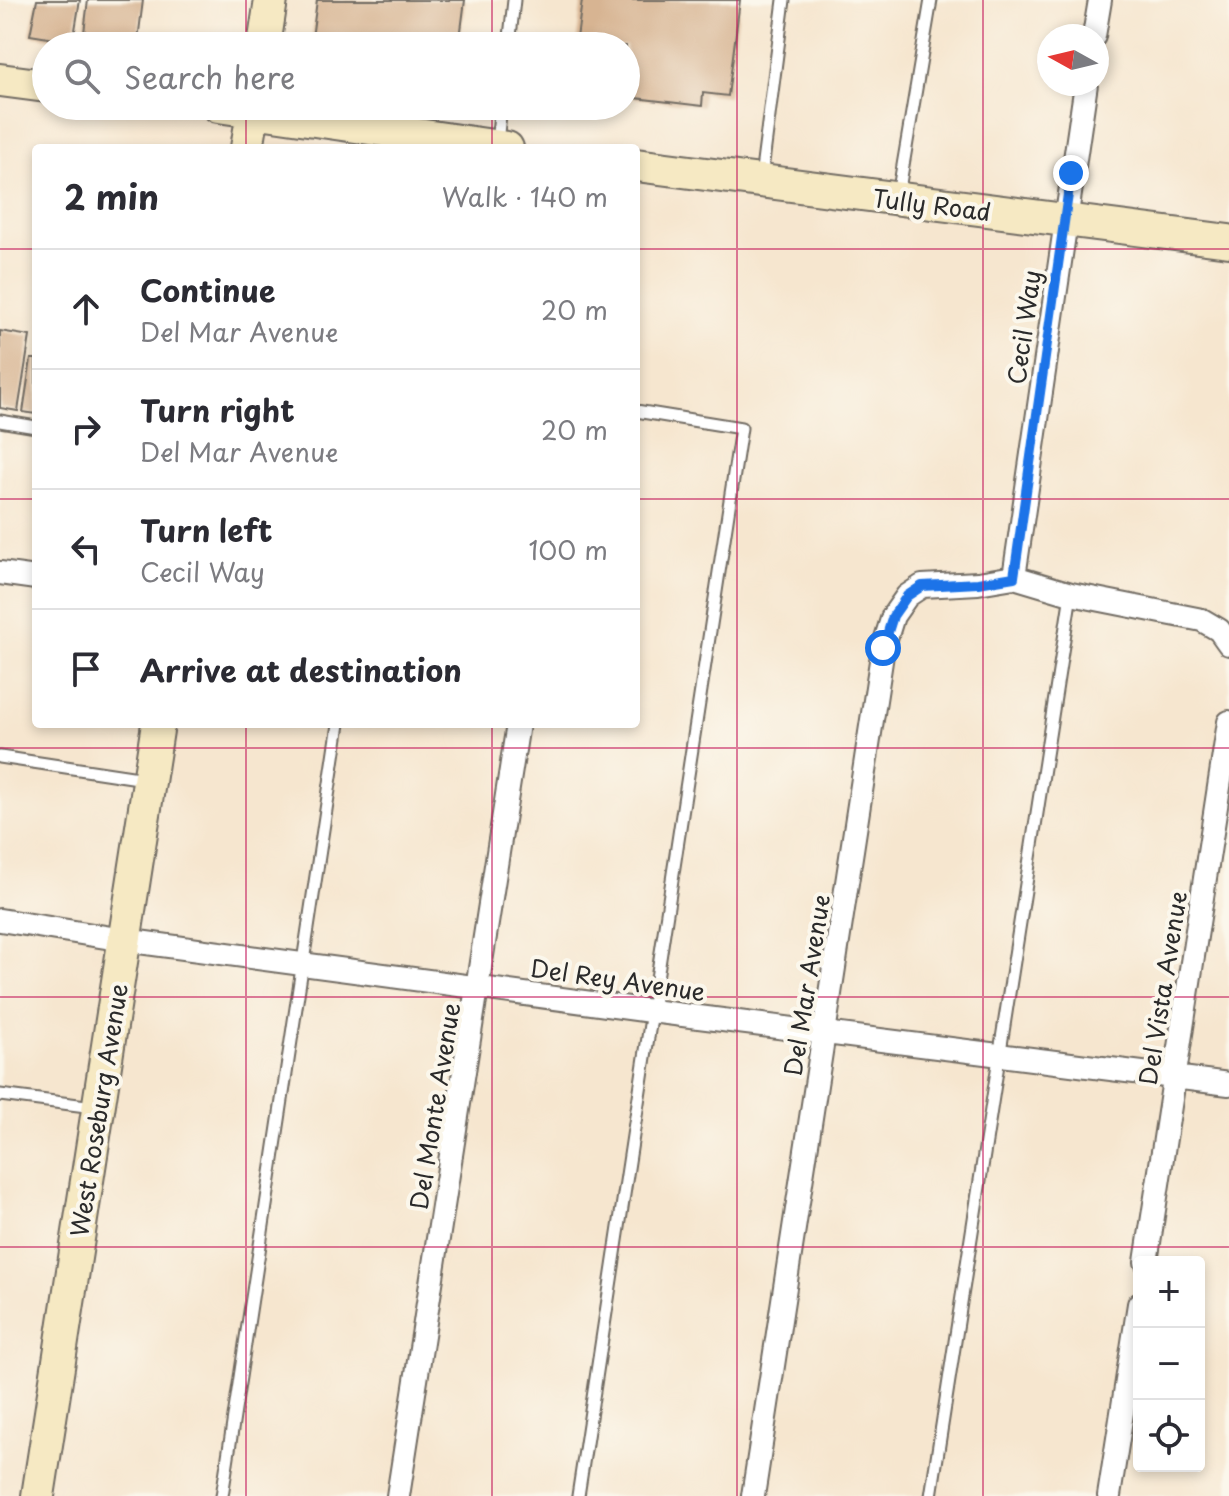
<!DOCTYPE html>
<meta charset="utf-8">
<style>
:root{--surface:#fff;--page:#f2f2f3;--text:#2b2b33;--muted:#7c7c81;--line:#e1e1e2}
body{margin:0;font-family:"Playpen Sans",sans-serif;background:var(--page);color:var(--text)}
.controls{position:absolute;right:24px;bottom:24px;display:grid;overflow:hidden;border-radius:8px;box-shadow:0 4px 12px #0003}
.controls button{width:72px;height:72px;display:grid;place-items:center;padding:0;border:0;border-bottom:2px solid var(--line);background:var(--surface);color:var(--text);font:40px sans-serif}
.compass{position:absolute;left:1037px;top:24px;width:72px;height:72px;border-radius:50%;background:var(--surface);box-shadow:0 4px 12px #0003;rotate:278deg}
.stop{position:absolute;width:24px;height:24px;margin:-18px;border:6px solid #1a73e8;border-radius:50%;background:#fff}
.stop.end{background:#1a73e8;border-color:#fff;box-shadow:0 2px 8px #0008}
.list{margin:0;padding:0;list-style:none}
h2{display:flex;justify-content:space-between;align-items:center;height:104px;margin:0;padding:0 32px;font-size:34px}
h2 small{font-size:26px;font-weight:400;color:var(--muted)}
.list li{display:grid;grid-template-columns:52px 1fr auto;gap:24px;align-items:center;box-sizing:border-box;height:120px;padding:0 32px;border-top:2px solid var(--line)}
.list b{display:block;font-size:30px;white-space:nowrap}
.list p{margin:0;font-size:26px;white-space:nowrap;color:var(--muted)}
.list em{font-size:26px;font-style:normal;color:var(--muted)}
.icon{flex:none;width:44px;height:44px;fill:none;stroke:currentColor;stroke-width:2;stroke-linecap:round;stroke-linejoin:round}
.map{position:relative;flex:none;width:1229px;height:1496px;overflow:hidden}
.search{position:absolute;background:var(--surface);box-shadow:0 4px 12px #0003;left:32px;top:32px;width:608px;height:88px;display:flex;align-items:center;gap:20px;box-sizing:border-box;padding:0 28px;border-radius:44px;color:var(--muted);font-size:30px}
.panel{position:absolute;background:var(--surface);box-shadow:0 4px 12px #0003;left:32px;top:144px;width:608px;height:584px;border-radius:8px}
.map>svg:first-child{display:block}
</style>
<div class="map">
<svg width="1229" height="1496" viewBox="0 0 1229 1496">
<rect width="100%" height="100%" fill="#fbf7ec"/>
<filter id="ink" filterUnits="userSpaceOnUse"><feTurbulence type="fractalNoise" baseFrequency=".0125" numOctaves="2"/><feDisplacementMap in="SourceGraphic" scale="16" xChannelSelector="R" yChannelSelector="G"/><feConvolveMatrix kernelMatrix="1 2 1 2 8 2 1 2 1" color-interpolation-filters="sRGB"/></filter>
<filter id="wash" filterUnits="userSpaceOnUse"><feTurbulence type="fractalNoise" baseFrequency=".006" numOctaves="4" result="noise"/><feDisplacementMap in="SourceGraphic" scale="32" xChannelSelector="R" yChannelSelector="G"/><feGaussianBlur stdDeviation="1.8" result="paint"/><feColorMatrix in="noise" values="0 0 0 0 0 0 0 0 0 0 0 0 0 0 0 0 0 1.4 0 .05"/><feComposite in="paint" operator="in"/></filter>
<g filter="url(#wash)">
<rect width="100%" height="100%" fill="#f6e6cf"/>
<g id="blocks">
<!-- building -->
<path fill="#d7b492" d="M37 0H80L73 42 30 35Z
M88 0H143L138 40 84 33Z
M317 0H465L459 46H311Z
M582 0H740L728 96 703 93 702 106 627 97 626 46H576Z
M0 331 30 336 18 411 0 408Z
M31 359H36V414L23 412Z"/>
</g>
</g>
<g filter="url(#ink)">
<use href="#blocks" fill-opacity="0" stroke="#726c64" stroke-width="2"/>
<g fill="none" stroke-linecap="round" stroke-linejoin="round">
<!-- lane casing -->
<g stroke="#726c64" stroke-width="15">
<path id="lane" d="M509 46 514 0
M497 142 501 106
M761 178 784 0
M898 195 931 0
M0 421 36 427
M0 757 145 779
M0 1095 94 1107
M222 1496 339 724
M578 1496 741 428 636 411
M931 1496 1071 594"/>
</g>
<!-- street casing -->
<g stroke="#726c64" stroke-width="26">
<path id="street" d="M1094 36 1100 0
M0 573 36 578
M1014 577 1086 84
M0 920 124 940 651 1011 1229 1084
M1146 1262 1229 722
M398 1496 518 724
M753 1496 883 648 893 616 907 596 922 586 978 583 1014 577 1071 594 1202 620 1219 630 1229 644
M1109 1496 1139 1304"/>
</g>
<!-- secondary casing -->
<g stroke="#726c64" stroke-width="36">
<path id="secondary" d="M264 46 271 0
M0 80 46 86
M218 106 507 148
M247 148 254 106
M636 165 1229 241
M38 1496 158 724"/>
</g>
<!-- lane -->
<use href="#lane" stroke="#fff" stroke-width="11"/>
<!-- street -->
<use href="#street" stroke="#fff" stroke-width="22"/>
<!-- secondary -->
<use href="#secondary" stroke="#f6e9c3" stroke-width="32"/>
</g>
</g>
<g fill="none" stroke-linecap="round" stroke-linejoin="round" filter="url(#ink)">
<!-- route -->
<path stroke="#1a73e8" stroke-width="10" d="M883 648 893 616 907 596 922 586 978 583 1014 577 1071 173"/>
</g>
<!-- grid -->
<path fill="none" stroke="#c2185b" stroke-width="2" stroke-opacity="0.55" d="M246 0V46M492 0V46M737 0V1496M983 0V1496M246 106V148M492 106V148M0 249H36M636 249H1229M0 499H36M636 499H1229M246 724V1496M492 724V1496M0 748H1229M0 997H1229M0 1247H1229"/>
<g text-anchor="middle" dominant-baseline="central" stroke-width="8" stroke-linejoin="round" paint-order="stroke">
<!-- street labels -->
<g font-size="24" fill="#2b2b2b" stroke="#fbf7ec">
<text transform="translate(932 204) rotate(7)">Tully Road</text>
<text transform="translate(1023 327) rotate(-82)">Cecil Way</text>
<text transform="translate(618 979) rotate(8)">Del Rey Avenue</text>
<text transform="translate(806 985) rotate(-81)">Del Mar Avenue</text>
<text transform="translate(1162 988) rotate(-81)">Del Vista Avenue</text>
<text transform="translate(434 1106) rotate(-81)">Del Monte Avenue</text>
<text transform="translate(98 1110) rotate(-81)">West Roseburg Avenue</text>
</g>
</g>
</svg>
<div class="controls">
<button>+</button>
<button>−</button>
<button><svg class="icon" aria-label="locate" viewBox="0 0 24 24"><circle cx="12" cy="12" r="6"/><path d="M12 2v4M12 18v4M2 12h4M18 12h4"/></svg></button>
</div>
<svg class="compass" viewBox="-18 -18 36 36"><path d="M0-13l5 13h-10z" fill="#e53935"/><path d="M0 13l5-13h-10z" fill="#7c7c81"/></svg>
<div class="stop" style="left:883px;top:648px"></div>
<div class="stop end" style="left:1071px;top:173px"></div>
<div class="search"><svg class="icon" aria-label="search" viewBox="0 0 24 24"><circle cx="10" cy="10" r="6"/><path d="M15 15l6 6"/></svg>Search here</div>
<section class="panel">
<h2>2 min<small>Walk · 140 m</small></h2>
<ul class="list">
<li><svg class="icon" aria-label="ahead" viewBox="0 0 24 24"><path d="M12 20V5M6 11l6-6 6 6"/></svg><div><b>Continue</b><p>Del Mar Avenue</p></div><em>20 m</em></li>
<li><svg class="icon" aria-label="right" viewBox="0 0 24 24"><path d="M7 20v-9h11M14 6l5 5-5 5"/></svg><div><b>Turn right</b><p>Del Mar Avenue</p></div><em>20 m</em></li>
<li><svg class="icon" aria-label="left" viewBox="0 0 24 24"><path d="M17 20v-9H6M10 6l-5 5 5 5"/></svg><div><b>Turn left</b><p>Cecil Way</p></div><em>100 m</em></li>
<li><svg class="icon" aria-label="arrive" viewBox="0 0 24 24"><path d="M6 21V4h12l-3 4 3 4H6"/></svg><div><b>Arrive at destination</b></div></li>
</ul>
</section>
</div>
